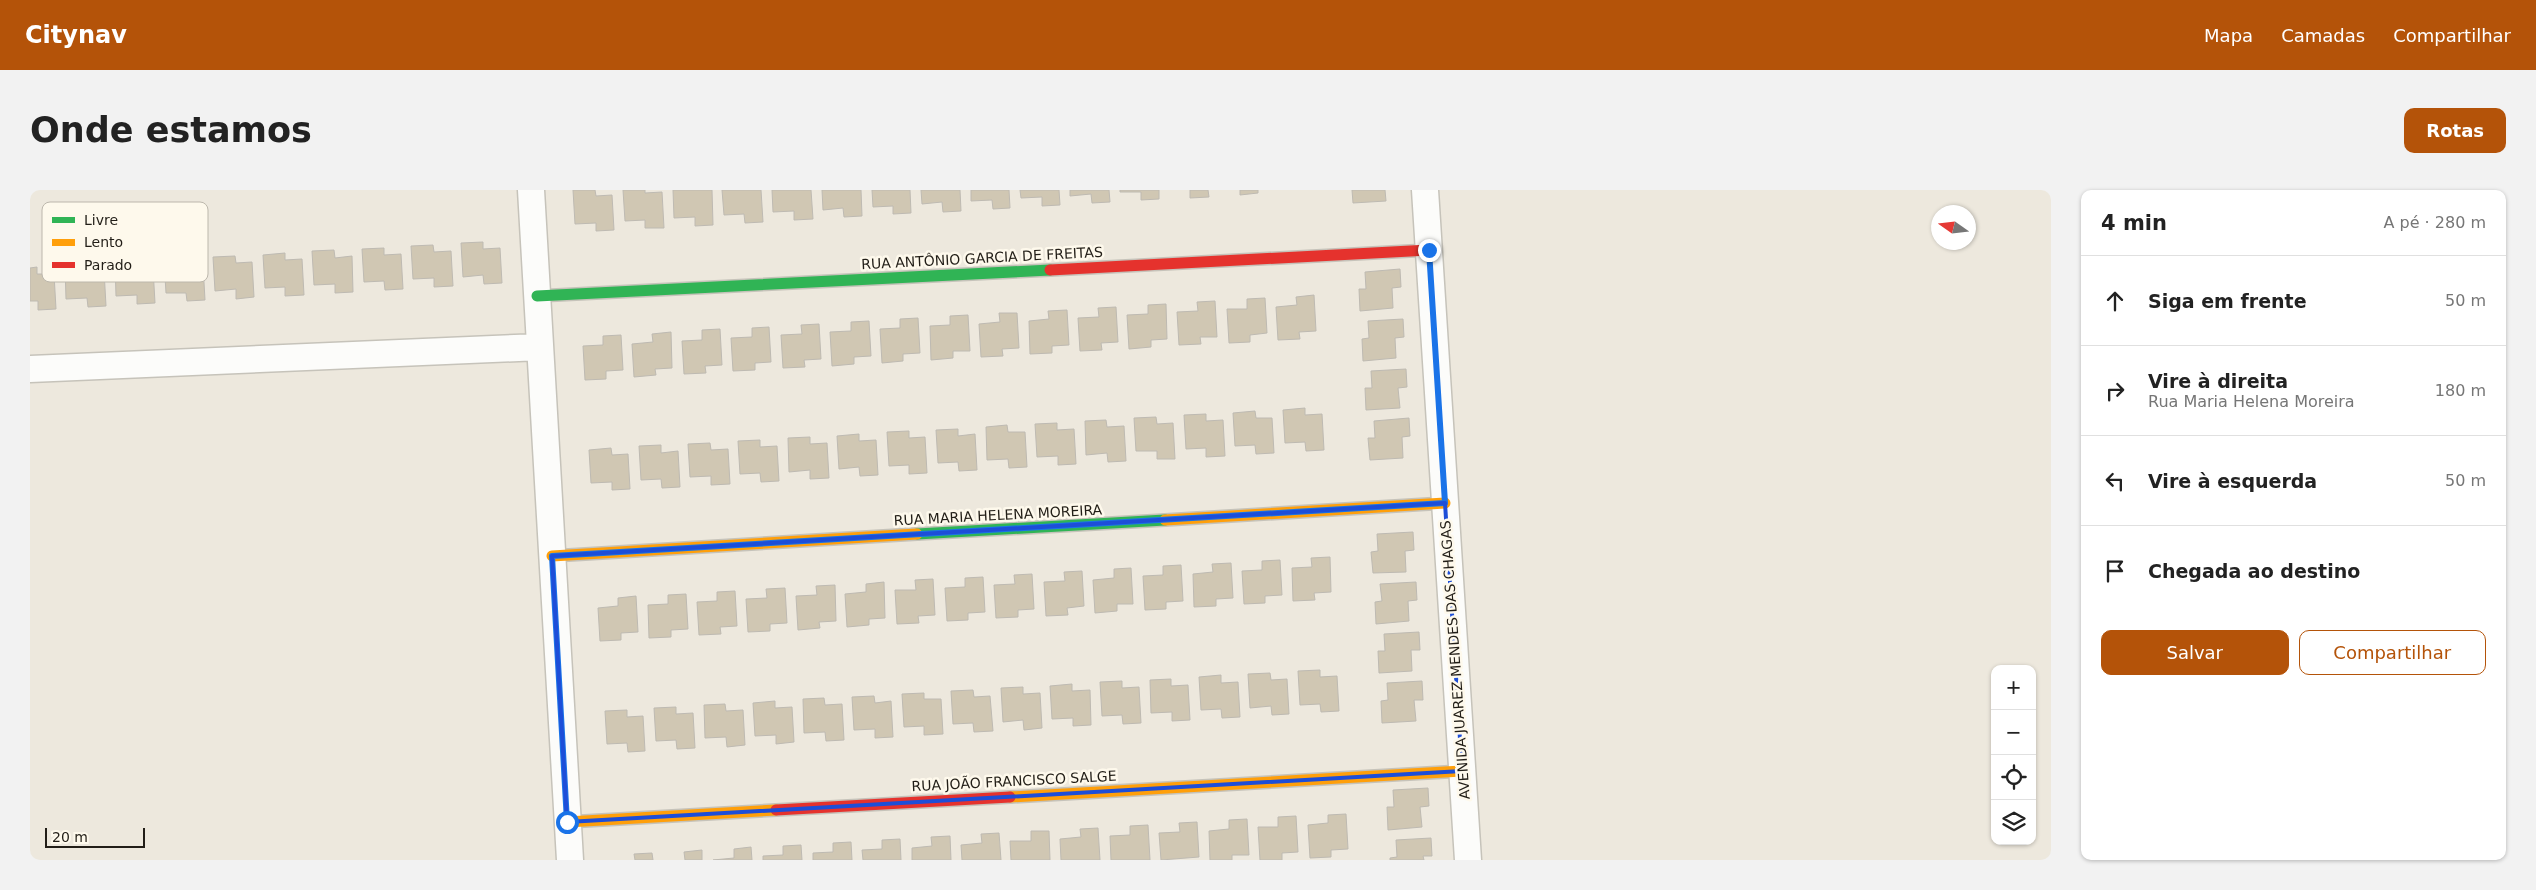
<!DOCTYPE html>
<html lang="pt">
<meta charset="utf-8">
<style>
:root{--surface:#fff;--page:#f2f2f2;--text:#222;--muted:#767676;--line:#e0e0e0;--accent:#b45309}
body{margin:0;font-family:"DejaVu Sans",sans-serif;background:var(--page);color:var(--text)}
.controls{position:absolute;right:15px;bottom:15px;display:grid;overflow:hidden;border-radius:10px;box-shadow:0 1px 4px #0004}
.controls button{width:45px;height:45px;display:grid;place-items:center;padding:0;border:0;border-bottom:1px solid var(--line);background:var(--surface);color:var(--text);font:25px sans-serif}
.compass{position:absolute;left:1901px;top:15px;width:45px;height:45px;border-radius:50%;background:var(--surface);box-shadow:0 1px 4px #0004;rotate:284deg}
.scale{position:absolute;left:15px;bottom:12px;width:100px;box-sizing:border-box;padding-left:5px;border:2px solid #221e17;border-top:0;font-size:14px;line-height:18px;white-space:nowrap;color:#221e17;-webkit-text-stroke:4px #fef9ec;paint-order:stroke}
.stop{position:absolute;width:15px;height:15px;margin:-11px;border:4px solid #1a73e8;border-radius:50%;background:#fff}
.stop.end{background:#1a73e8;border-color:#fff;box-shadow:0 1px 5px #0008}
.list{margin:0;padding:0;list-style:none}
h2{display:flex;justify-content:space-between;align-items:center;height:65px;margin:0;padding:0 20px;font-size:21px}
h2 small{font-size:16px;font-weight:400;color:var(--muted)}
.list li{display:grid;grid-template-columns:32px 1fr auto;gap:15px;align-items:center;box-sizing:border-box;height:90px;padding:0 20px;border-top:1px solid var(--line)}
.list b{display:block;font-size:19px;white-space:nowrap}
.list p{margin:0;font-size:16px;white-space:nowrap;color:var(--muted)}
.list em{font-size:16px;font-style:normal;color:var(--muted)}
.actions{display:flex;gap:10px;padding:15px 20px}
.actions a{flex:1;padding:11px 0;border:1px solid var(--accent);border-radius:10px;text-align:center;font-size:18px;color:var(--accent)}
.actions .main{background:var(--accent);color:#fff}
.icon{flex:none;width:28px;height:28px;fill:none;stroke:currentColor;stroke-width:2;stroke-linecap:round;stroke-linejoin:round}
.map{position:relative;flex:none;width:2021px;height:670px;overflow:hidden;border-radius:10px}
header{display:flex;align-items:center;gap:30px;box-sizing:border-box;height:70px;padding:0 25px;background:var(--accent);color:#fff}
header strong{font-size:24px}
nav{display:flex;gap:28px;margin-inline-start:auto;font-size:18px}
.intro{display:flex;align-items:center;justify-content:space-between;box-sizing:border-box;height:120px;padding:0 30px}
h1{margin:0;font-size:35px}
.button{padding:12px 22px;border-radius:10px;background:var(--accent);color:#fff;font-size:18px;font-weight:700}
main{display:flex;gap:30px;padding:0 30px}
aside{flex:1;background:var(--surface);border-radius:10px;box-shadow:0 1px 4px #0004}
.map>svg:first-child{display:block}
</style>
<header>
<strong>Citynav</strong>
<nav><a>Mapa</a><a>Camadas</a><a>Compartilhar</a></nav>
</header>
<div class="intro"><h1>Onde estamos</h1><a class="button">Rotas</a></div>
<main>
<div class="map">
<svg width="2021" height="670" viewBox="0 0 2021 670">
<rect width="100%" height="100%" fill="#ede8dd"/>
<!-- building -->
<path fill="#d0c7b3" stroke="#bebab2" d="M543 0H565L566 6 582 5 584 40 566 41V33L545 34Z
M593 0H615V3L632 2 634 38H615V30L595 31Z
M643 0H682L683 35 665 36V27L644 28Z
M692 0H731L733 32 715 33 714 24 694 25Z
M742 0H781L783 29 764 30V21L743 22Z
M792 0H831L832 26 814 27 813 18 793 20Z
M842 0H880L881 23 863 24V16L843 17Z
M891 0H930L931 21 913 22 912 12 892 14Z
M941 0H979L980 18 963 19 962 10 941 11Z
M990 0H1029L1030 15 1012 16V7L991 8Z
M1040 0H1079L1080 12 1062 13 1061 4 1040 6Z
M1090 0H1129V9L1111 10V2H1090Z
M1160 0H1178L1179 7 1160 8Z
M1210 0H1228V3L1210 5Z
M1322 0H1355L1356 11 1323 13Z
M453 52V59L470 58 472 93 454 94 453 85 433 87 431 53Z
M403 55 404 62 421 61 423 96 404 97V88L383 89 381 56Z
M354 58V65L371 64 373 99 355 100 354 91 334 92 332 59Z
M304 60 305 68 322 66 323 102 305 103V94L284 95 282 61Z
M255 63V70L272 69 274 105 255 106V97L235 98 233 65Z
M205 66 206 73 222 72 224 107 206 109V99L185 101 183 67Z
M155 69 156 76 173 75 175 110 157 111 156 103H136L134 70Z
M106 72V79L123 78 125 113 107 114V105L86 106 85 73Z
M56 75 57 82 74 80 76 116 58 117 57 108 36 109 35 76Z
M7 77V84H24L26 119 8 120V111H0V78Z
M1370 79 1371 97 1362 98 1363 118 1330 121 1329 99H1336L1335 82Z
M1284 105 1286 141 1269 142 1270 149 1248 150 1246 117 1267 115 1266 107Z
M1235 108 1237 143 1220 145V152L1199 153 1197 119H1217V109Z
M1185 111 1187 147H1170L1171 154 1149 155 1147 122 1168 121 1167 112Z
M1136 114 1137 149 1121 150V157L1099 159 1097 125 1118 124V115Z
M1086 117 1088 152 1071 153 1072 160 1050 161 1048 128 1069 127 1068 118Z
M1037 120 1039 155 1022 156V163L1000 164 999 131 1019 129 1018 121Z
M969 123H987L989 158 972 159 973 166 951 167 949 134 970 132Z
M938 125 940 161H923V168L901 170 900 136 920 135V126Z
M888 128 890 163 873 164V171L852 173 850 139 870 138V129Z
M1373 129 1374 147 1365 148 1366 168 1333 171 1332 149 1339 148 1338 131Z
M839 131 841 166 824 167V174L802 176 800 142 821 141V132Z
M789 134 791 169 774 170 775 177 753 178 751 145 772 144 771 135Z
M739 137 741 172 725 173V180L703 181 701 148 722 147V138Z
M690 139 692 175 675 176 676 183 654 184 652 151 672 150V140Z
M641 142 642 178 625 179 626 185 604 187 602 154 623 152 622 144Z
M591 145 593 180 576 181V189L555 190 553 156 573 155V146Z
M1376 179 1377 197 1368 198 1370 218 1336 220 1335 198H1342L1341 181Z
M1275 218V225L1292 224 1294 260 1276 261 1275 252 1255 253 1253 220Z
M1225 221 1226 228H1242L1244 263 1226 264 1225 255 1205 256 1203 223Z
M1176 224V231L1193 230 1195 266 1176 267V258L1156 259 1154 225Z
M1126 227 1127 234 1143 233 1145 269H1127V261H1106L1104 228Z
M1379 228 1380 246 1372 247 1373 268 1340 270 1338 248H1345L1344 231Z
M1076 230 1077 237 1094 236 1096 271 1078 272 1077 263 1056 265 1055 231Z
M1027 233V240L1044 239 1046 274 1028 275V266L1007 267 1005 234Z
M977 235 978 242H995L997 277 979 278 978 269 957 270 956 237Z
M928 239V246L945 244 947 280 929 281 928 272 908 273 906 240Z
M879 241V248L895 247 897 283 879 284V275L859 276 857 242Z
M829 244V251L846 250 848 285 830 286 829 277 809 279 807 246Z
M780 247V254L797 253 799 288 780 289V280L759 282 758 248Z
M730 250V257L747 256 749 291 731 292 730 283 710 284 708 251Z
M680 253 681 260 698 259 700 294 681 295V286L660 287 658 254Z
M631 255V263L648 261 650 297 632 298 631 289 611 290 609 256Z
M581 258 582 265 598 264 600 299 582 300V292L561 293 559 260Z
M1383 342 1384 360 1375 361 1376 382 1343 383 1341 362 1348 361 1347 344Z
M1300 367 1301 402 1284 403 1285 410 1263 411 1262 378 1282 377 1281 368Z
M1250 370 1252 405 1235 406V413L1214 414 1212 381 1232 380V371Z
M1201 373 1203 408 1186 409V416L1164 417 1163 384 1183 382 1182 374Z
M1151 375 1153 411 1136 412V419L1115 420 1113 386 1133 385V376Z
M1101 378 1103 414H1087V421L1065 423 1063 390 1084 388V379Z
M1052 381 1054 416 1037 418 1038 425 1016 426 1014 392 1035 391 1034 382Z
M1002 384 1004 419 988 420V427L966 428 964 395 985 394 984 385Z
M953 387 955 422 938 423V430L917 431 915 398 935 397V388Z
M903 389 905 425 888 426 889 433 867 434 865 400H886L885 390Z
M854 392 855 428 839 429V435L817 437 815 404 836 402V394Z
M1386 392 1387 410 1378 411 1379 431 1346 434 1345 412 1352 411 1350 394Z
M805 395 806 431 789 432 790 438 768 440 766 406 787 405 786 396Z
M755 398 757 433 740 434V441L718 442 716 409 737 408 736 399Z
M705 401 707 436 690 437 691 444 669 445 667 412 687 411V402Z
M656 404 658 439 641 440V447L619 448 618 415 638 414V405Z
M606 406 608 442 591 443V450L570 451 568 418 588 416V408Z
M1389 442 1390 460H1381L1382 481 1349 483 1348 461H1355L1354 444Z
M1290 480V487L1307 486 1309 521 1291 522 1290 514 1270 515 1268 481Z
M1240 483 1241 490 1257 489 1259 524 1242 525 1241 516 1220 518 1218 484Z
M1191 485V493L1208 492 1210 527 1192 528 1191 519 1171 520 1169 487Z
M1141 489V496L1158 495 1160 530 1142 531V522L1121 523 1120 490Z
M1092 491V498L1109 497 1111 533 1093 534 1092 525 1072 526 1070 492Z
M1392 491 1393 510H1384L1386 531 1352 533 1351 511 1358 510 1357 493Z
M1042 494V501L1060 500 1061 535 1043 536V528L1022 529 1020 496Z
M993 497V504L1010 503 1012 538 994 540 993 530 973 532 971 498Z
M943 500 944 507 960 506 963 541 944 542 943 533 923 534 921 501Z
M894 503V509H911L913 544 894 545V536L874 537 872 504Z
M844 506 845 513 861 511 863 547 845 548V539L824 540 822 507Z
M794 508 795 515 812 514 814 550 796 551 795 542 774 543 773 509Z
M745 511V518L762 517 764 552 746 554V545L725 546 723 513Z
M695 514 696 521 713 520 715 555 697 557 696 547 675 548 674 515Z
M646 517V524L663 523 665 558 647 559 646 550 626 551 624 518Z
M597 520V527L613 526 615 561 598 562 597 553 577 554 575 521Z
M1398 598 1399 616 1390 617 1392 637 1358 640 1357 617H1364L1363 600Z
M1316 624 1318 659 1301 660V667L1280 668 1278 635 1298 633V625Z
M1266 626 1268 662 1252 663V670H1230L1228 637H1248V627Z
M1217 629 1219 665H1202V670H1180L1179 641 1199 639V630Z
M1167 632 1169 667 1131 670 1129 643 1150 642 1149 633Z
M1118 635 1120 670H1081L1080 646 1100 645V636Z
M1068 638 1070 670H1031L1030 649 1051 647 1050 639Z
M1001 641H1019L1020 670H981L980 651H1001Z
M969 643 971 670H932L931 655 952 653 951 644Z
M920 646 921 670H882V658L902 656 901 647Z
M1401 648 1402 666H1393L1394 670H1360V668L1367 667 1366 650Z
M870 649 871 670H833L832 660 852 659V650Z
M821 652 822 670H783V663L803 662V653Z
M771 655 772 670H733V666L753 665V656Z
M721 657 722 670H683L704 668V659Z
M672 660V670H655L654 662Z
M622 663 623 670H605L604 664Z"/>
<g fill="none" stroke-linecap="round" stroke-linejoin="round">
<!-- street casing -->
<g stroke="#c6c3ba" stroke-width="29">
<path id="street" d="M501 0 540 670
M1395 0 1438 670
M0 179 510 157"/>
</g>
<!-- fast casing -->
<g stroke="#c6c3ba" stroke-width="14">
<path id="fast" d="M507 106 1020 80
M887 344 1135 330"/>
</g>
<!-- slow casing -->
<g stroke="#c6c3ba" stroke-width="14">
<path id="slow" d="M1135 330 1415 313
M522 366 887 344
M980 607 1432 581
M537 632 746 620"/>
</g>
<!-- jam casing -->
<g stroke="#c6c3ba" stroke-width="14">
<path id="jam" d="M1020 80 1399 60
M746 620 980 607"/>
</g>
<!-- street -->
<use href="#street" stroke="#fcfcfa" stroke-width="26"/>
<!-- fast -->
<use href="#fast" stroke="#30b455" stroke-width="11"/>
<!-- slow -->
<use href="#slow" stroke="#ff9f0a" stroke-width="11"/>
<!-- jam -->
<use href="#jam" stroke="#e5322d" stroke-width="11"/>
</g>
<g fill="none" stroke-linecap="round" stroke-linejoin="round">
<!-- route -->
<path stroke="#1a73e8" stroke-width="6" d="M537 632 522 366 1415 313 1399 60"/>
</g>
<!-- marked area -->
<path fill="none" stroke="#1d4ed8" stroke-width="4" stroke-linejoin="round" d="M1415 313 1432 581 537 632 522 366Z"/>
<g text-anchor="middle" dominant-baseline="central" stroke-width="5" stroke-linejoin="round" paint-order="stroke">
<!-- street labels -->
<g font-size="14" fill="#221e17" stroke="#fef9ec">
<text transform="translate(952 68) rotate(-3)">RUA ANTÔNIO GARCIA DE FREITAS</text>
<text transform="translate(968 325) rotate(-3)">RUA MARIA HELENA MOREIRA</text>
<text transform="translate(1425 470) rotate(-94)">AVENIDA JUAREZ MENDES DAS CHAGAS</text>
<text transform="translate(984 591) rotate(-3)">RUA JOÃO FRANCISCO SALGE</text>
</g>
</g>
<!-- legend -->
<rect x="12" y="12" width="166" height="80" rx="8" fill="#fef9ec" stroke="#bcb7ac" stroke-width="1"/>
<rect x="22" y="27" width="23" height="6" fill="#30b455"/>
<rect x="22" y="49" width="23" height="7" fill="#ff9f0a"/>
<rect x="22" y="72" width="23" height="6" fill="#e5322d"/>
<g font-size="14" fill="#221e17">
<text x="54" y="35">Livre</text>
<text x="54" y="57">Lento</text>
<text x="54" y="80">Parado</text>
</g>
</svg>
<div class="controls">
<button>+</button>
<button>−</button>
<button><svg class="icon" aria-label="locate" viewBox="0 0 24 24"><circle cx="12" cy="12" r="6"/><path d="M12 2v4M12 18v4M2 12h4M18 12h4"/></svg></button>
<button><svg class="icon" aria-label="layers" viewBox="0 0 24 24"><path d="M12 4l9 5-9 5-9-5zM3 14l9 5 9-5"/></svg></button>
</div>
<svg class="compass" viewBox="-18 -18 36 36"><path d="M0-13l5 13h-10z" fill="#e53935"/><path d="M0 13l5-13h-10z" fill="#767676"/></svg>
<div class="scale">20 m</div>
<div class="stop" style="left:537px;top:632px"></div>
<div class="stop end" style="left:1399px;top:60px"></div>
</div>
<aside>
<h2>4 min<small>A pé · 280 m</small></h2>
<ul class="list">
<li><svg class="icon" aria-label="ahead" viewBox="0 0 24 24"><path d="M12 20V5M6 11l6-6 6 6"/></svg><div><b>Siga em frente</b></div><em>50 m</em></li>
<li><svg class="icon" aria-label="right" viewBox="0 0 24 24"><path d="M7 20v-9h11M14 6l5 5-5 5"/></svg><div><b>Vire à direita</b><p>Rua Maria Helena Moreira</p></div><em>180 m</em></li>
<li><svg class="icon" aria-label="left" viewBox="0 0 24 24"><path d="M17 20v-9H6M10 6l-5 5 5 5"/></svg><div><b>Vire à esquerda</b></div><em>50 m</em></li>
<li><svg class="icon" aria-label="arrive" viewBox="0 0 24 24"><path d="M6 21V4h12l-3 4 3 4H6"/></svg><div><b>Chegada ao destino</b></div></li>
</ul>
<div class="actions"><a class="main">Salvar</a><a>Compartilhar</a></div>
</aside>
</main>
